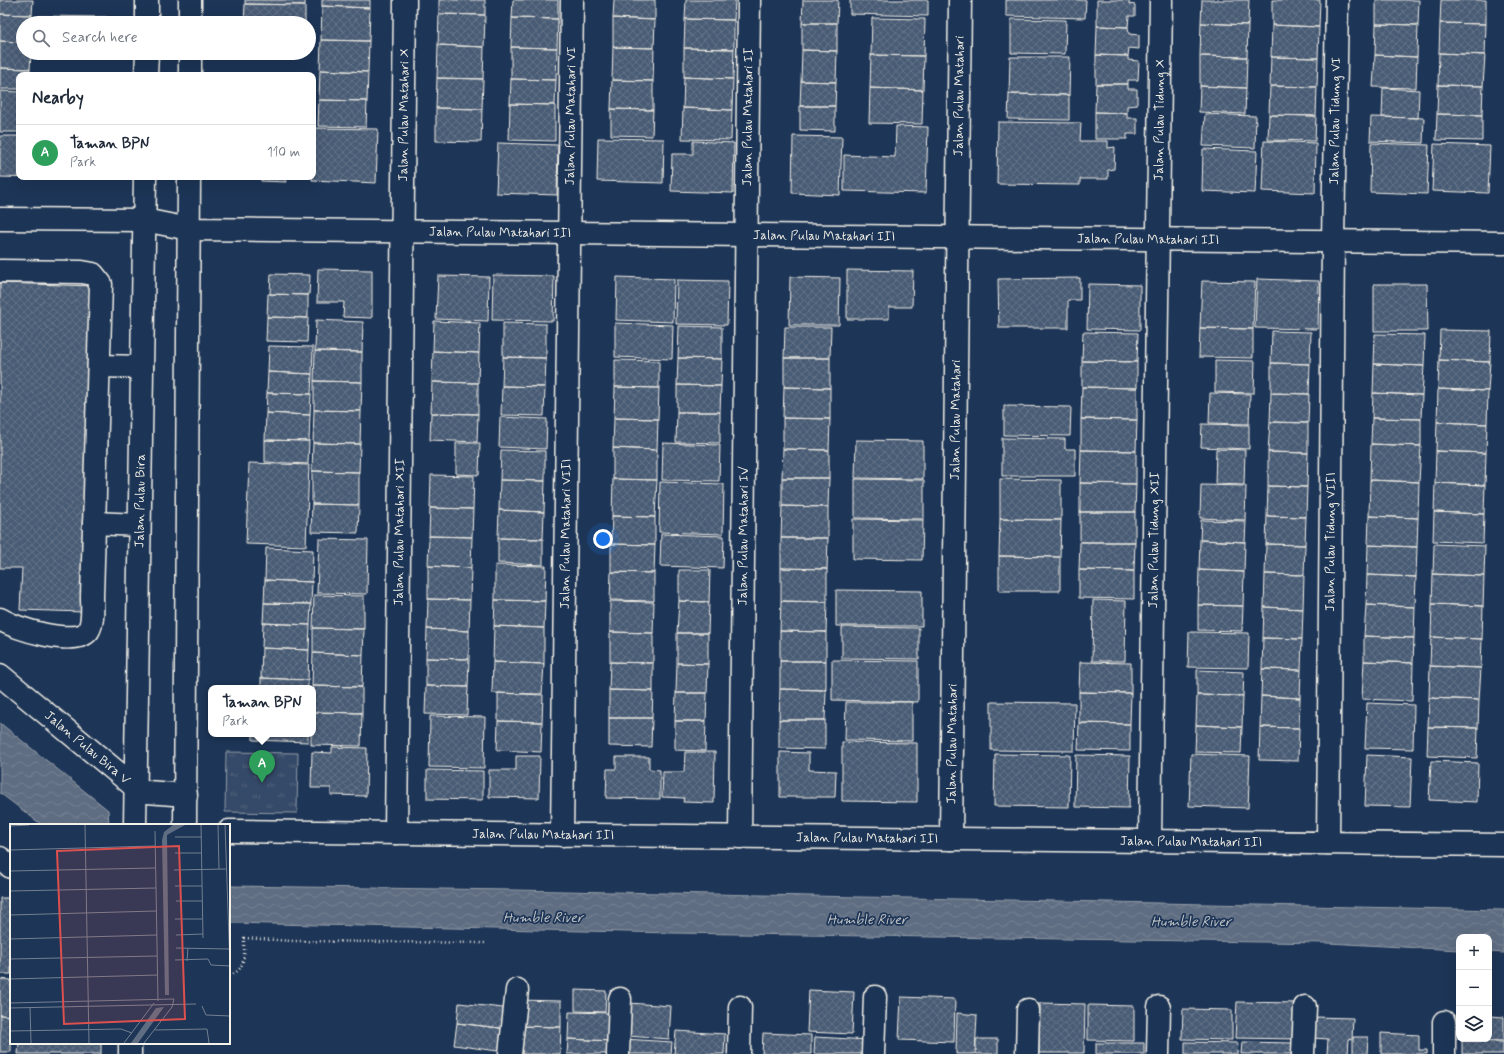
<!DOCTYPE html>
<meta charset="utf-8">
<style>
:root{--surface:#fff;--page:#f6f6f7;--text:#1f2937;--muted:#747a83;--line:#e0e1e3;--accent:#84754c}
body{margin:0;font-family:Mynerve,sans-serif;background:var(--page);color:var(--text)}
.controls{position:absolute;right:12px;bottom:12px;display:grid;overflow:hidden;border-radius:8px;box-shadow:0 4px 16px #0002}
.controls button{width:36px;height:36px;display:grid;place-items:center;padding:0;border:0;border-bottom:1px solid var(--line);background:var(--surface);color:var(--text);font:20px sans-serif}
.you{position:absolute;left:603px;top:539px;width:14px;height:14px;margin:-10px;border:3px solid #fff;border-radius:50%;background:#1a73e8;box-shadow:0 0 0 6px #1a73e833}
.badge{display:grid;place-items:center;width:26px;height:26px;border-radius:50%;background:var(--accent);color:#fff;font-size:13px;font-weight:700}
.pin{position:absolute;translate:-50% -33px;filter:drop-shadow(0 1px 2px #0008)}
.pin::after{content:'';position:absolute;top:21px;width:14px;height:12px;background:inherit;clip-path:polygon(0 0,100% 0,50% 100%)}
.popup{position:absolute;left:208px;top:685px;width:108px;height:52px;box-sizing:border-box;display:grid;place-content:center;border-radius:8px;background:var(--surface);filter:drop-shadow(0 1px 3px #0005);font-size:13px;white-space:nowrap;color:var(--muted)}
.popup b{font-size:15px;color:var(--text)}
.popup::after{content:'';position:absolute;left:50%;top:100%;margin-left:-8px;border:8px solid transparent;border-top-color:var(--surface)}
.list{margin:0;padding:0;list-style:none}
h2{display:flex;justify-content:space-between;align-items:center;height:52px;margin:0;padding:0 16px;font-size:17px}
h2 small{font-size:13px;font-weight:400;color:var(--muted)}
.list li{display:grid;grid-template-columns:26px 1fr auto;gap:12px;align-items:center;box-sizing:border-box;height:56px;padding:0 16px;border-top:1px solid var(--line)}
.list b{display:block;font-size:15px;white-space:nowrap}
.list p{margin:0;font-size:13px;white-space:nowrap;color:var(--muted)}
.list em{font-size:13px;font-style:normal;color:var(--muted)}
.icon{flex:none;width:22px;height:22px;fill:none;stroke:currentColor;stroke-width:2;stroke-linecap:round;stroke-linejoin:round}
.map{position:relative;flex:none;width:1504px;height:1054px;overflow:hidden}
.search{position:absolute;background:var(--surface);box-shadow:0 4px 16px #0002;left:16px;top:16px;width:300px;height:44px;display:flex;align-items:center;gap:10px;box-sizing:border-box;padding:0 14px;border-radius:22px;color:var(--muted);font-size:15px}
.panel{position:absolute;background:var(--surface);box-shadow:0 4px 16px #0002;left:16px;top:72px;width:300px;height:108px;border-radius:8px}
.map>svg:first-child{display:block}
</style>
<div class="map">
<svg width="1504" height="1054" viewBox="0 0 1504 1054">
<defs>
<pattern id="grass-tufts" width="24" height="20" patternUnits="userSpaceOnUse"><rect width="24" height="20" fill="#354a67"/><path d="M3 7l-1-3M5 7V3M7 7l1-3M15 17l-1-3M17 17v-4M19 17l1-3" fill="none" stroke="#53657d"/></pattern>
<pattern id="water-waves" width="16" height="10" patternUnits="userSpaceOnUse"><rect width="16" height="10" fill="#5e6d82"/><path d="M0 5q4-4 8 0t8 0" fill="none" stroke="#768294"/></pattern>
<pattern id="building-cross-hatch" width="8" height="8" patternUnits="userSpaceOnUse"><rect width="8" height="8" fill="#485b74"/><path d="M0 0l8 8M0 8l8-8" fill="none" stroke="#637388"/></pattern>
</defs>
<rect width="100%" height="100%" fill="#1d3557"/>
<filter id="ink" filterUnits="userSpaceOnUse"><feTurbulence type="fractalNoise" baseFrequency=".025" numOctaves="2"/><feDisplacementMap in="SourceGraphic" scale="8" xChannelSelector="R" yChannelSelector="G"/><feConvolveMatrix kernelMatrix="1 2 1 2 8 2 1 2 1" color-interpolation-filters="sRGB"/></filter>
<g filter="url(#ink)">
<!-- grass -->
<path fill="url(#grass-tufts)" stroke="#949ea8" d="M226 752 298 753 297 813 225 812Z"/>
<!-- water -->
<path fill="url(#water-waves)" stroke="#9aa2ab" d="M0 723 108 810 109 825H42L0 793Z
M229 886 513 890 1504 910V953L1489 952V937H1459V950L1328 943 672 933 229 923Z"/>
<!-- building -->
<path fill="url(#building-cross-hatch)" stroke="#f4f1e8" d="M0 0H33L32 15 0 14Z
M245 0H305V5L245 4Z
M322 0H370V8L322 6Z
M439 0H485V15L439 14Z
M513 0H558V19L512 18Z
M614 0H655V20L613 18Z
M686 0H735L734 20 685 19Z
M803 0H838L837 23H802Z
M850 0H928V16L850 14Z
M1006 0H1086L1085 18 1006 16Z
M1097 0H1129V4L1135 5V16H1129L1128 27 1097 26Z
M1202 0H1249L1248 25 1201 23Z
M1272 0H1320L1319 27 1272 25Z
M1376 0H1419L1418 25 1376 24Z
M1441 0H1486V24L1440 23Z
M245 4 305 5V23H244Z
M322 6 370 8 369 41 321 40Z
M0 14 32 15V23H23V42L0 41Z
M439 14 485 15 484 47 438 45Z
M39 16 107 17V23H39Z
M512 18 558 19 557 48 511 47Z
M613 18 655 20 654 48 613 47Z
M872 18 925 19 924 56 871 55Z
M685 19 734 20V49L684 48Z
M1011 19 1066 20 1065 54 1011 53Z
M802 23H837V51L802 50Z
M1201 23 1248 25 1247 57 1200 56Z
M1440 23 1486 24 1485 55 1439 53Z
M1376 24 1418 25 1417 57 1375 55Z
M1272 25 1319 27 1318 58 1271 57Z
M1097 26 1128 27 1129 34 1139 35V49L1129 48 1128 56 1096 55Z
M321 40 369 41 368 72 320 70Z
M0 41 23 42V53H31L30 69 0 68Z
M438 45 484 47 483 79 437 78Z
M511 47 557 48 556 80 511 79Z
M613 47 654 48 653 81 612 80Z
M684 48 734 49 733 79 684 77Z
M802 50 837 51 836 82 801 81Z
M39 53H107V56L38 54Z
M1439 53 1485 55 1483 86 1438 85Z
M871 55 924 56 923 90 870 88Z
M1096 55 1128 56V60L1139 61 1138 80H1128V84H1096Z
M1375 55 1417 57 1416 88 1373 87Z
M1200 56 1247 57 1246 88 1200 86Z
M1010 57H1070L1069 95 1009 94Z
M1271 57 1318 58 1317 87 1270 86Z
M0 68 30 69V75H19V89H0Z
M320 70 368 72 367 101 319 100Z
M684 77 733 79 732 110 683 108Z
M437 78 483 79 482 109 436 108Z
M511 79 556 80 555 105 510 104Z
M612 80 653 81V110L611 109Z
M801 81 836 82 835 106H800Z
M1096 84H1128V89H1137V105L1127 106V113L1095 112Z
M1438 85 1483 86 1482 115 1437 114Z
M1200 86 1246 88 1245 114 1199 112Z
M1270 86 1317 87 1316 116 1269 115Z
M870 88 923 90 922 124 869 123Z
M1383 88 1419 90 1418 118 1382 117Z
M0 91 19 92V132H0Z
M1009 94 1069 95V120L1008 119Z
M319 100 367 101 366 127 318 126Z
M510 104 555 105V141L509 140Z
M800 106H835V131L800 130Z
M436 108 482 109 481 142 436 141Z
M683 108 732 110 731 140 682 139Z
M611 109 653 110 652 136 611 135Z
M1095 112 1127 113V118H1137V134H1127V139H1095Z
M1205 114 1256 116 1255 148 1203 146Z
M1437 114 1482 115V141L1436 140Z
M1269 115 1316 116 1315 141 1268 140Z
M1371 117 1424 118 1423 143 1370 141Z
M998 122 1081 123 1080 141H1108V148L1115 147 1114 169 1108 170V179H1080V185L997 184Z
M896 126 928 127 926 193 844 191V155L895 157Z
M314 128 378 129 376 183 312 180Z
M0 136H19V177H39V178L0 177Z
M793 136 842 137 840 195 792 193Z
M598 138 664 139 663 183 597 181Z
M693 141 734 143 733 193 671 191 672 154H693Z
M1264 141 1316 143 1315 193 1262 191Z
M498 143 558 145 557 195 496 193Z
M1371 143 1429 145 1427 194 1370 192Z
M1434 144 1490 146 1488 193 1432 191Z
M1203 149 1257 151 1255 193 1202 191Z
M261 177H286V182L261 181Z
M318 269 372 270V318L343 317 344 302H317Z
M847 270 913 271 912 307H889V319H847Z
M271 274 310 275 309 295 270 294Z
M493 275 554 276 553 321 492 320Z
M438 276 489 277 488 321 436 319Z
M617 277 674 279 673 322 616 320Z
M790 277 840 278 839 325H789Z
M1080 278V300H1068V328H999L998 279Z
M1257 279 1319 281 1318 329 1255 328Z
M677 280 728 281 727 325 676 324Z
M1202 281 1255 282 1253 329 1200 328Z
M0 283 94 286 84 612 20 610 22 568H0Z
M1088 284 1140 285V330L1087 329Z
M1374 284H1427L1428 331H1374Z
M268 294 308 295V318L267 317Z
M267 317 308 318 307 342 266 341Z
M316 320 363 322 362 352 315 351Z
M434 321 480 323 479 353 433 351Z
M503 323 546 324V358L503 357Z
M615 323 673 325 672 359 615 357Z
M679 326 722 327V359L678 358Z
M785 327H831L830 358H784Z
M1200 328 1253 329V358L1199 357Z
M1440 330 1491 331 1490 362 1439 360Z
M1272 331 1311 332 1310 364 1271 363Z
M1083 332 1138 333 1137 362 1082 361Z
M1375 334 1425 335 1424 366 1374 364Z
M269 346 313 347 312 374 268 372Z
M315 351 362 352V382L314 381Z
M433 351 479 353 478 383 432 382Z
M503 357 546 358 545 387 502 386Z
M678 358 722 359 721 386 677 385Z
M784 358H830V388L784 387Z
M615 360 659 361V388L615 387Z
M1215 360 1255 361 1254 393 1215 392Z
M1439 360 1490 362 1488 391 1438 389Z
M1082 361 1137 362V388L1082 387Z
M1271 363 1310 364 1309 394 1271 393Z
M1374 364 1424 366 1422 395 1373 393Z
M268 372 312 374 311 394 267 393Z
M314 381 362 382 361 411 314 410Z
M432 382 478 383V414L431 413Z
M677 385 721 386 720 412H677Z
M502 386 545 387 544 416 501 415Z
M615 387 659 388 658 419 614 418Z
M784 387 830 388V419L783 418Z
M1082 387 1137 388V420L1081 419Z
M1438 389 1488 391 1487 424 1437 422Z
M267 393 311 394 310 415 266 413Z
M1210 393 1250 394 1249 424 1209 423Z
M1271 393 1309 394 1308 423 1270 422Z
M1373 393 1422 395 1421 419 1372 418Z
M1004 406 1071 407 1070 436 1004 435Z
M314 410 361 411 360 444 313 443Z
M677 412H720V443L676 442Z
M266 413 310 415 309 441 265 440Z
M431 413 478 414 477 442 430 440Z
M500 417 547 419 546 449 499 447Z
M614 418 658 419 657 450 613 448Z
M783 418 830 419 829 450 783 449Z
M1372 418 1421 419V446L1371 444Z
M1081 419 1137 420 1136 451 1081 450Z
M1270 422 1308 423V453L1268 452Z
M1437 422 1487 424 1486 453 1436 451Z
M1202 424 1249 425V449L1201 447Z
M1002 438 1065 439V449H1075V476H1002Z
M265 440 309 441 308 464 265 462Z
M856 440 923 441V479L855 478Z
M313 443 360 444 359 472 312 471Z
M456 443H480L479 475 456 474Z
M663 443 720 445 719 481 662 480Z
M1371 444 1421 446 1419 482 1370 480Z
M613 448 657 450V480L613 479Z
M783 449 829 450V478H782Z
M1216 449 1245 450 1244 485 1215 484Z
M501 450 545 451V481L500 480Z
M1081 450 1136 451V484L1080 483Z
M1436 451 1486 453 1485 485 1435 483Z
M1268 452 1308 453 1307 487 1268 486Z
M249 463 309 465 306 546 246 544Z
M312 471 359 472V505L312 504Z
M431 475 474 476 473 509 430 508Z
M782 478H829L828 507 782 506Z
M613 479 657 480 655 517 612 516Z
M855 479 924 480V519L855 518Z
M1000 479 1061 480V520L1000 519Z
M500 480 545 481 544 512 499 510Z
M1370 480 1419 482 1418 518 1369 516Z
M660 482 724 484 723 534 659 532Z
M1080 483 1136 484 1135 512H1080Z
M1435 483 1485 485 1484 514 1434 512Z
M1201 485 1246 486 1245 520 1200 518Z
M1268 486 1307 487 1306 517 1267 516Z
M312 504 359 505 358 533 311 532Z
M782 506 828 507V538H781Z
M430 508 473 509 472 537 429 536Z
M499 510 544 512 543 539 498 538Z
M1080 512H1135V542H1080Z
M1434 512 1484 514 1483 543 1433 541Z
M612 516 655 517V545L611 544Z
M1267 516 1306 517 1305 545 1266 544Z
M1369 516 1418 518 1417 547 1368 545Z
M853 519 923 520 922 560 853 559Z
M1000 519 1061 520 1060 557 999 556Z
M1201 520 1246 521 1245 542 1200 540Z
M661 534 724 536 723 568 660 566Z
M429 536 472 537 471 568 428 566Z
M498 538 543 539V565L498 563Z
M781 538H828L827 569 781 568Z
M319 539 368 540 367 594 317 593Z
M1200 540 1245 542 1244 572 1199 570Z
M1080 542H1135L1134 571 1079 570Z
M611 544 655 545 654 573 611 572Z
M1266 544 1305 545 1304 575 1265 574Z
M1434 544 1485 546 1484 576 1433 574Z
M1368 545 1417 547 1416 577 1367 575Z
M266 548 313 550 312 582 265 580Z
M999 556 1060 557V591H999Z
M495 565 546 566 545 601 495 600Z
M428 566 471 568 470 600 428 599Z
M781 568 827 569V602L781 601Z
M679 570H710L709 602 679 601Z
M1079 570 1134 571V599L1079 598Z
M1199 570 1244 572 1243 606 1198 605Z
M611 572 654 573V601L610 600Z
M1265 574 1304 575 1303 609 1264 607Z
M1433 574 1484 576 1483 606 1432 604Z
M1367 575 1416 577 1415 607 1366 605Z
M265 580 312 582 311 604 264 603Z
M836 590 922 591V626H836Z
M314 595 364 596V629L313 628Z
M428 599 470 600 469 631 427 629Z
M495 600 545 601 544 628 494 626Z
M1093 600 1126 601 1125 661H1092Z
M610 601 654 602 653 633 610 632Z
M679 601 709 602 708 633H677Z
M781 601 827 602 826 632 780 631Z
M264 603 311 604 310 625 263 623Z
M1432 604 1483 606 1482 639 1431 637Z
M1198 605 1243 606 1242 631 1198 630Z
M1366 605 1415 607 1414 638 1364 636Z
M1264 607 1303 609 1302 639 1263 638Z
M263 623 310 625 309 650 262 648Z
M494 626 544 628V664L493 662Z
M842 627 919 628V659L842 658Z
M313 628 364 629 363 655 313 653Z
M427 629 469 631V659L426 658Z
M780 631 826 632V661H780Z
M610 632 653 633V663L610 662Z
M1189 632 1249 633 1248 668 1188 667Z
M677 633H708V664L677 663Z
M1364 636 1414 638 1413 663 1364 661Z
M1431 637 1482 639 1481 668 1430 666Z
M1263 638 1302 639 1301 670 1262 669Z
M262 648 309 650 308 680 261 678Z
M313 653 363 655 362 687 312 686Z
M426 658 469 659 468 687 426 686Z
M832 660 918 661V702L832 700Z
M780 661H826V690L780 689Z
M1364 661 1413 663 1412 701 1362 699Z
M493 662 544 664 542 694 492 693Z
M610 662 653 663V691L609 690Z
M1080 662 1131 663V693L1079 692Z
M677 663 708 664 707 693H676Z
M1430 666 1481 668 1479 700 1429 698Z
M1262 669 1301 670 1300 698 1261 696Z
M1197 670 1244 672 1243 696 1197 695Z
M261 678 308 680V688H261Z
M312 686 362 687V713L313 712V688H312Z
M426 686 468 687 467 715 425 714Z
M780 689 826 690 825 720H779Z
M609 690 653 691 652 718H609Z
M1079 692 1131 693 1130 724 1079 723Z
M498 693 543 695 542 722 498 721Z
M676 693H707L706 721H675Z
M1197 695 1243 696 1242 727 1196 725Z
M1261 696 1300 698 1299 728 1260 727Z
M1429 698 1479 700 1478 728 1428 727Z
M846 702H912V741L845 740Z
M991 702 1075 703 1074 751 991 750Z
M1367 703 1414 705 1413 749 1365 748Z
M313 712 362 713 361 746 311 745V734H313Z
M430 716 485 717 484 768 429 767Z
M609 718H652L651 747 609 746Z
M779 720H825V749L779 748Z
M498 721 542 722 541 752 497 750Z
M675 721H706L705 751 675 750Z
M1079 723 1130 724V751L1078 750Z
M1196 725 1242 727 1241 753 1195 752Z
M1260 727 1299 728 1298 761 1259 760Z
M1428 727 1478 728 1477 758 1427 756Z
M253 734H308V742L253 740Z
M842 742 917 743V802L842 801Z
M332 747 367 748 366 796 331 795V788H311L312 752 332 753Z
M685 752H715L714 803 683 802 684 798 662 797 663 772H684Z
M780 752 809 753V770L836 771 835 797H780Z
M995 754 1070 755 1069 807 994 806Z
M1191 754 1250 756 1248 808 1189 806Z
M1076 755 1130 756 1129 808 1075 807Z
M1367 755 1412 757 1410 807 1365 806Z
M516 756H540L539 798 489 797V770H516Z
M616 757H649V769L660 770V799L606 798 607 769H616Z
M1431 761 1478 763 1477 802 1429 800Z
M427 770 483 771V800L427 799Z
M0 898H11V974H0Z
M0 979 11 980V1016L0 1015Z
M575 990 606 991 605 1012 575 1011Z
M809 990 854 992 852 1034 807 1032Z
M901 997 955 999 954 1042 899 1040Z
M518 1000 561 1001V1027L518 1026Z
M1237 1002 1297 1003 1296 1039 1235 1038Z
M459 1003 511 1009 508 1029 457 1023Z
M629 1003 671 1006 669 1039 627 1036Z
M1040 1003 1085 1004 1084 1053H1039Z
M1088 1005 1134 1006V1041L1088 1040Z
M1183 1009 1232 1010V1040L1182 1039Z
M569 1012 613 1013 612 1041 568 1039Z
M957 1013 977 1015 975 1054H956Z
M0 1015 11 1016V1052H0Z
M1456 1015H1459V1039H1489V1016L1504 1017V1041L1455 1039Z
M1314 1017 1353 1018 1352 1040 1349 1039 1348 1054H1327L1328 1039 1313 1038Z
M457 1023 508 1029 505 1052 454 1045Z
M518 1026 561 1027 560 1054H517Z
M676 1031 725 1034 724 1054H674Z
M763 1033 811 1035V1054H762Z
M1381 1033 1419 1035V1050H1427V1054H1381Z
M815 1037 869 1040V1054H814Z
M1353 1037H1368L1367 1054H1353Z
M568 1039 612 1041V1054H567Z
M624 1039 672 1042 671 1054H623Z
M976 1039H998V1054H976Z
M1462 1041 1503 1042V1054H1462Z
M1185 1042 1238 1043 1237 1054H1185Z
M1242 1042 1293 1043V1054H1241Z
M19 1043H101V1054H18Z
M1096 1043H1144V1054H1096Z"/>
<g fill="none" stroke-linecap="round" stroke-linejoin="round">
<!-- minor casing -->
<g stroke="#f4f1e8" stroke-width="25">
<g id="minor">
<path d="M147 23V0"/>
<path d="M190 23V0"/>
<path d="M146 75 147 53"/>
<path d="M190 75V53"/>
<path id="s1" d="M0 219 144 220 189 229 1504 243"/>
<path d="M0 271 82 272 93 274 101 284 92 597C92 607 94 622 88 631 76 647 15 629 0 619"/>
<path d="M99 366 142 367"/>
<path d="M94 523 139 525"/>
<path id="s2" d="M0 675 135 787 147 792 186 795"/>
<path id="s3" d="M135 825 145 177"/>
<path d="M185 825 189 177"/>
<path id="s4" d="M229 831 1504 845"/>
<path id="s5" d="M396 833 405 0"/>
<path id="s6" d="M562 835 572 0"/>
<path id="s7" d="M740 837 749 0"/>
<path id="s8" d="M951 839 960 0"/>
<path id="s9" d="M1150 841 1161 0"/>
<path id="s10" d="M1328 843 1333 241 1337 0"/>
<path d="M0 858 11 867"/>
<path d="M130 1054V1043"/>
<path d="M510 1054 517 990"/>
<path d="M618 1054 620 999"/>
<path d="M739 1054 740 1007"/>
<path d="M873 1054 875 997"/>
<path d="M1027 1054 1028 1010"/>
<path d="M1158 1054 1159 1007"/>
<path d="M1303 1054 1305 1007"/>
<path d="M1444 1054V1022"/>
</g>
</g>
<!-- path -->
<path stroke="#f4f1e8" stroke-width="2.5" stroke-dasharray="1 3" stroke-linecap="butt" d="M229 975C247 971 244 952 244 938L294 941 486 943"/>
<!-- minor -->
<use href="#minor" stroke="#1d3557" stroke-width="22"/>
</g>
</g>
<g text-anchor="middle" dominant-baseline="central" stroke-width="3.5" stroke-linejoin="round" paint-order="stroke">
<!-- street labels -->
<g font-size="13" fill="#f4f1e8" stroke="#1d3557">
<text stroke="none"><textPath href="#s8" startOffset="743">Jalan Pulau Matahari</textPath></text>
<text stroke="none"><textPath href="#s5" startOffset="718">Jalan Pulau Matahari X</textPath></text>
<text stroke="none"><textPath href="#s6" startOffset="719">Jalan Pulau Matahari VI</textPath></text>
<text stroke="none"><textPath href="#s7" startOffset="720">Jalan Pulau Matahari II</textPath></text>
<text stroke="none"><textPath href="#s9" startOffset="721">Jalan Pulau Tidung X</textPath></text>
<text stroke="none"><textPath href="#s10" startOffset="722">Jalan Pulau Tidung VI</textPath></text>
<text stroke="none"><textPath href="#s1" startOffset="501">Jalan Pulau Matahari III</textPath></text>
<text stroke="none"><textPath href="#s1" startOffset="825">Jalan Pulau Matahari III</textPath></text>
<text stroke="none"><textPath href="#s1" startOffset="1149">Jalan Pulau Matahari III</textPath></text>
<text stroke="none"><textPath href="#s8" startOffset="419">Jalan Pulau Matahari</textPath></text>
<text stroke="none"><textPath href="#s3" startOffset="324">Jalan Pulau Bira</textPath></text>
<text stroke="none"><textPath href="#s5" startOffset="301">Jalan Pulau Matahari XII</textPath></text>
<text stroke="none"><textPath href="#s6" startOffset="301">Jalan Pulau Matahari VIII</textPath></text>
<text stroke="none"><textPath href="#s7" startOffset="301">Jalan Pulau Matahari IV</textPath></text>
<text stroke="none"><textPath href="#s9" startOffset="301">Jalan Pulau Tidung XII</textPath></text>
<text stroke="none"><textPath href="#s10" startOffset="301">Jalan Pulau Tidung VIII</textPath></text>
<text stroke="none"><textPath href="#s8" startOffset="95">Jalan Pulau Matahari</textPath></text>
<text stroke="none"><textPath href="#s2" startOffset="114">Jalan Pulau Bira V</textPath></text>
<text stroke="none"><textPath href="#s4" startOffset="314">Jalan Pulau Matahari III</textPath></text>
<text stroke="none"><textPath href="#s4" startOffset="638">Jalan Pulau Matahari III</textPath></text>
<text stroke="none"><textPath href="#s4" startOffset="962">Jalan Pulau Matahari III</textPath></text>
</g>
<!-- water labels -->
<g font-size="14" font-style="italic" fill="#c0c3c4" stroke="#1d3557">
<text x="543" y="918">Humble River</text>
<text x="867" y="920">Humble River</text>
<text x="1191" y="922">Humble River</text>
</g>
</g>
<!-- overview -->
<g transform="translate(10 824)">
<rect width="220" height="220" fill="#1d3557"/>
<path d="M163 1H175L157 11 159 171H155L152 16 154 8ZM154 183 128 219H121L146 184Z" fill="#5e6d82"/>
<path fill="none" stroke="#738091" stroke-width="1" d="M75 1 79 219M191 1 193 114M208 1 209 45M215 1 220 144M0 2 19 1M145 7 148 177M165 13H191M0 26 145 22M165 29H192M164 46 217 45M0 47 145 44M165 62H192M0 67 146 64M166 77H192M0 91 146 87M165 95H192M166 111 193 110M0 115 147 111M166 124 219 125M0 135 147 132M165 136 198 135 201 141 220 142M177 137 178 124M0 155 148 151M0 179 164 175 162 183 134 219M192 182 196 191 220 192M20 183 21 219M0 184 186 180M145 206 197 205 199 219M0 207 111 205 122 209M114 219 144 179"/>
<path fill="#dc504e" fill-opacity="0.15" stroke="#dc504e" stroke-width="2" d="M169 22 175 195 54 200 47 27Z"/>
<rect width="220" height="220" fill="none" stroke="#f4f1e8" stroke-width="2"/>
</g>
</svg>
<div class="controls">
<button>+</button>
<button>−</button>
<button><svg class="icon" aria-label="layers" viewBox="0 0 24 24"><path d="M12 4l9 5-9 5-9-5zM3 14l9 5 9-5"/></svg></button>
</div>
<div class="you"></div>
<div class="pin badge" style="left:262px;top:783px;background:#2e9e5b">A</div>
<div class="popup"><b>Taman BPN</b>Park</div>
<div class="search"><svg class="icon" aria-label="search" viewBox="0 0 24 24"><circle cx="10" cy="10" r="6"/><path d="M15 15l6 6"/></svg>Search here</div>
<section class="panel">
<h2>Nearby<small></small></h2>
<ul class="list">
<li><span class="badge" style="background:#2e9e5b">A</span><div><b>Taman BPN</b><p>Park</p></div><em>110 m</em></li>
</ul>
</section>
</div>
